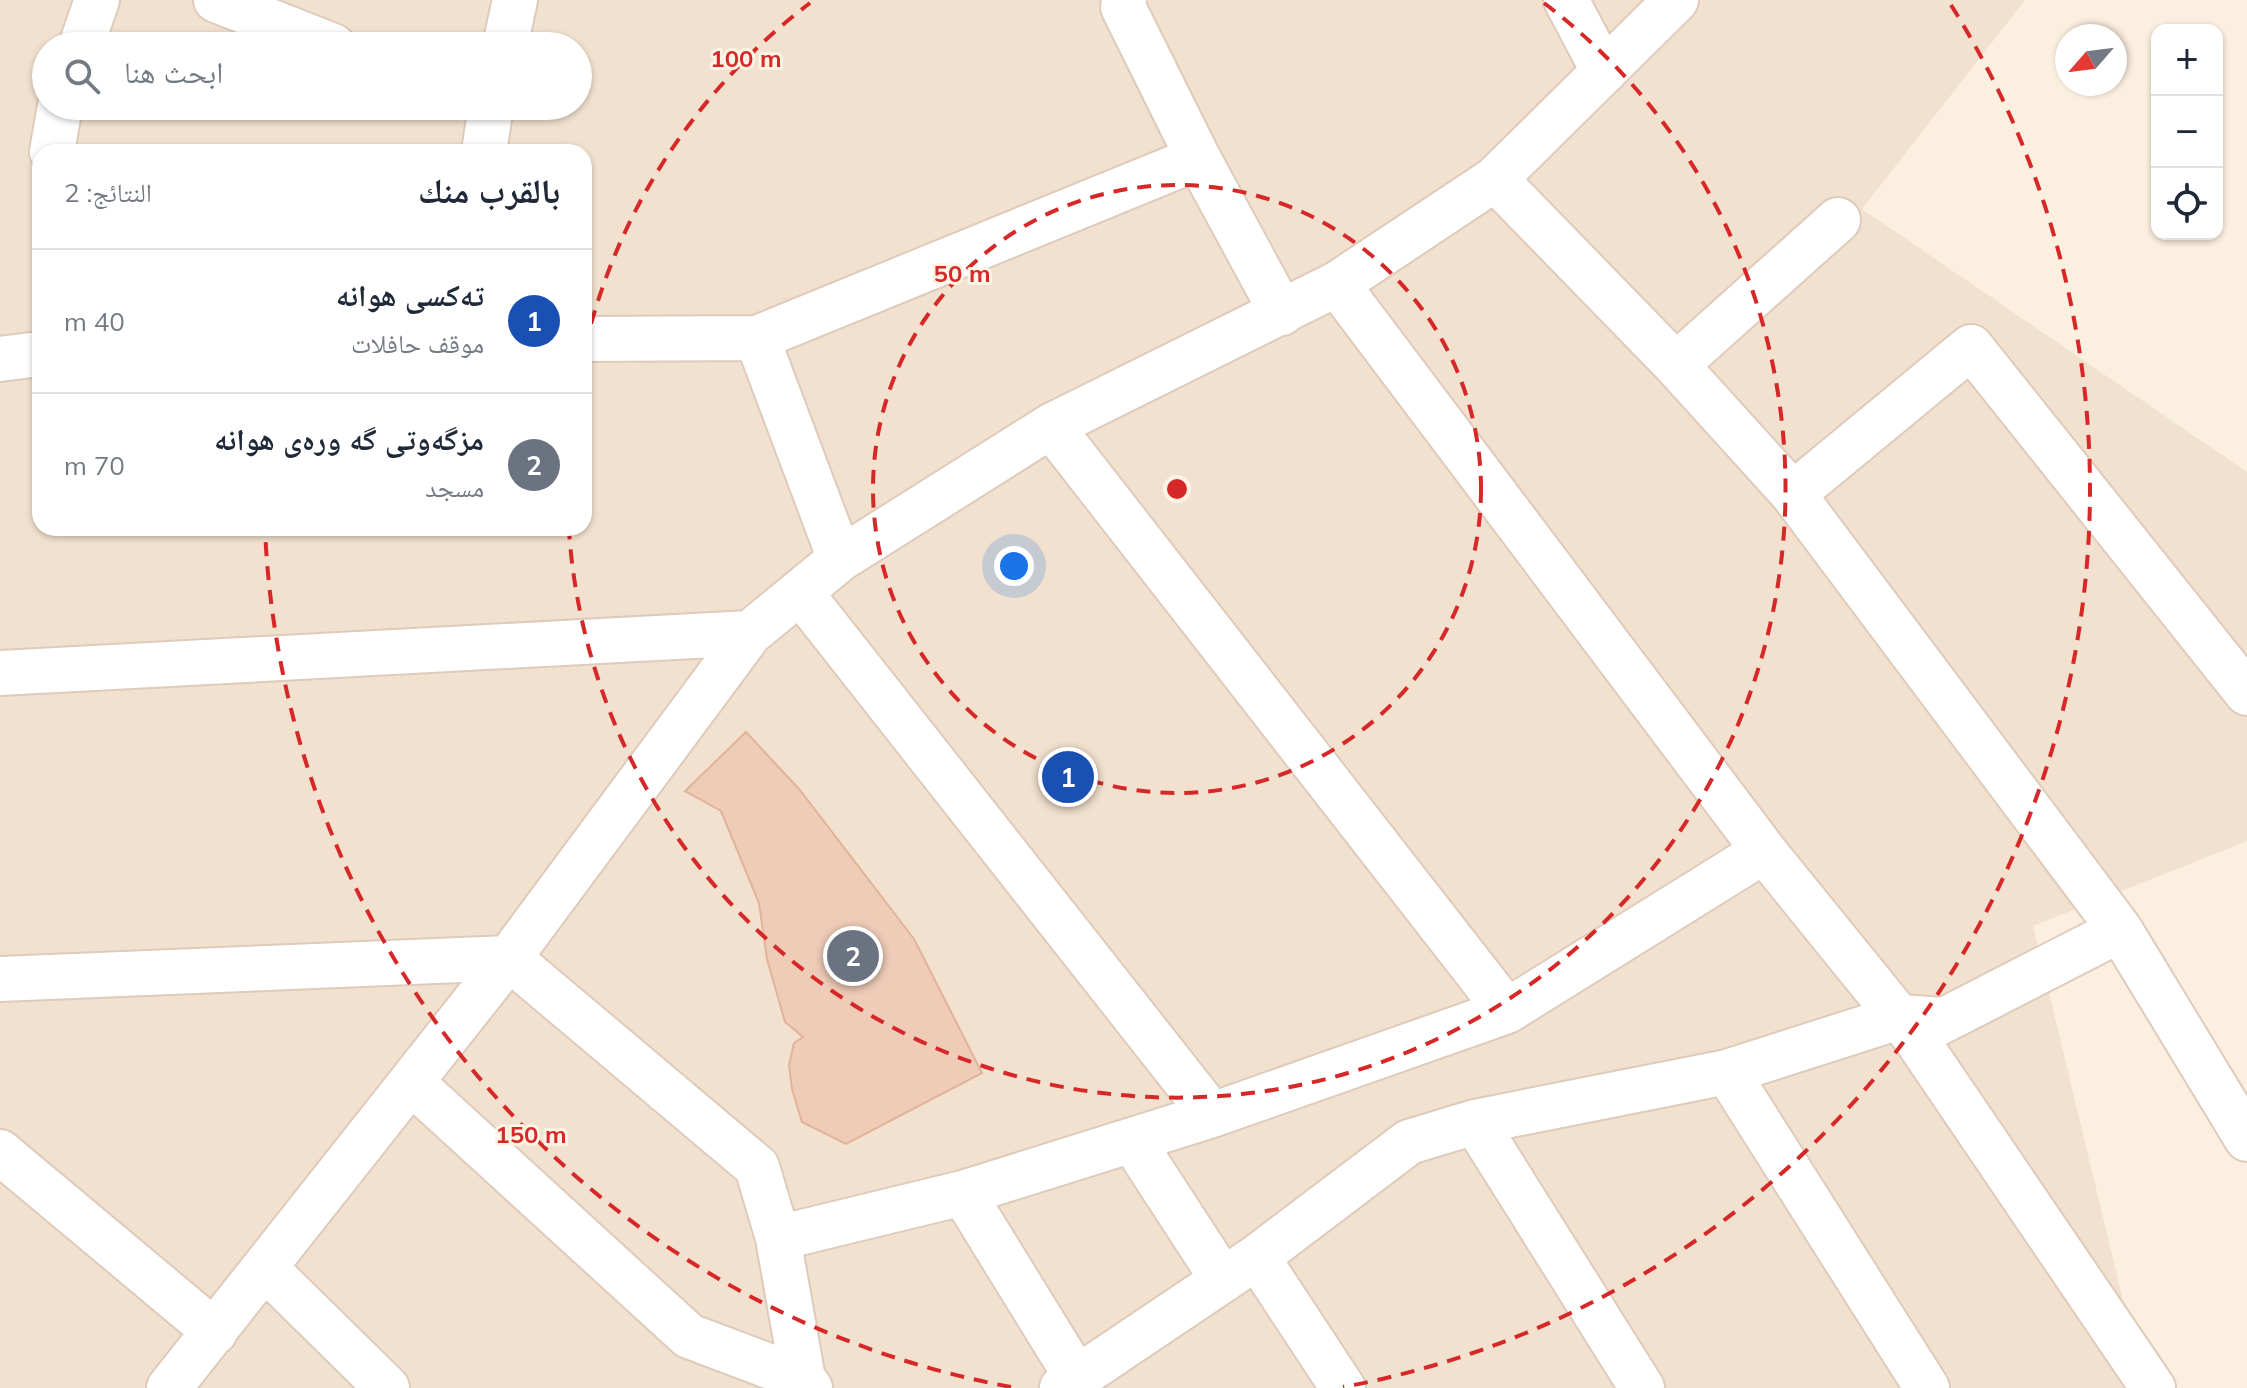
<!DOCTYPE html>
<html lang="ar">
<meta charset="utf-8">
<style>
:root{--surface:#fff;--page:#f6f6f7;--text:#1f2937;--muted:#747a83;--line:#e0e1e3;--accent:#e16748}
body{margin:0;font-family:Mulish,"Noto Naskh Arabic",sans-serif;background:var(--page);color:var(--text);direction:rtl}
.controls{position:absolute;right:24px;top:24px;display:grid;overflow:hidden;border-radius:16px;box-shadow:0 2px 6px #0004}
.controls button{width:72px;height:72px;display:grid;place-items:center;padding:0;border:0;border-bottom:2px solid var(--line);background:var(--surface);color:var(--text);font:40px sans-serif}
.compass{position:absolute;left:2055px;top:24px;width:72px;height:72px;border-radius:50%;background:var(--surface);box-shadow:0 2px 6px #0004;rotate:242deg}
.you{position:absolute;left:1014px;top:566px;width:28px;height:28px;margin:-20px;border:6px solid #fff;border-radius:50%;background:#1a73e8;box-shadow:0 0 0 12px #1a73e833}
.badge{display:grid;place-items:center;width:52px;height:52px;border-radius:50%;background:var(--accent);color:#fff;font-size:26px;font-weight:700}
.pin{position:absolute;translate:-50% -50%;border:4px solid #fff;box-shadow:0 2px 8px #0006}
.list{margin:0;padding:0;list-style:none}
h2{display:flex;justify-content:space-between;align-items:center;height:104px;margin:0;padding:0 32px;font-size:34px}
h2 small{font-size:26px;font-weight:400;color:var(--muted)}
.list li{display:grid;grid-template-columns:52px 1fr auto;gap:24px;align-items:center;box-sizing:border-box;height:144px;padding:0 32px;border-top:2px solid var(--line)}
.list b{display:block;font-size:30px;white-space:nowrap}
.list p{margin:0;font-size:26px;white-space:nowrap;color:var(--muted)}
.list em{font-size:26px;font-style:normal;color:var(--muted)}
.icon{flex:none;width:44px;height:44px;fill:none;stroke:currentColor;stroke-width:2;stroke-linecap:round;stroke-linejoin:round}
.map{position:relative;flex:none;width:2247px;height:1388px;overflow:hidden;direction:ltr}
.search{position:absolute;background:var(--surface);box-shadow:0 2px 6px #0004;left:32px;top:32px;width:560px;height:88px;display:flex;align-items:center;gap:20px;box-sizing:border-box;padding:0 28px;border-radius:44px;color:var(--muted);font-size:30px}
.panel{position:absolute;background:var(--surface);box-shadow:0 2px 6px #0004;left:32px;top:144px;width:560px;height:392px;border-radius:24px;direction:rtl}
.map>svg:first-child{display:block}
</style>
<div class="map">
<svg width="2247" height="1388" viewBox="0 0 2247 1388">
<rect width="100%" height="100%" fill="#fbefdf"/>
<!-- residential -->
<path fill="#f2e1ce" fill-rule="evenodd" d="M0 0H2025L1862 209 2247 472V841L2033 926 2144 1388H0ZM46 46H578V106H46ZM40 152H584V528H40Z"/>
<!-- building -->
<path fill="#efccb8" stroke="#e1b399" stroke-width="2" d="M746 732 799 789 914 939 982 1073 846 1144 802 1122 792 1089 789 1065 794 1043 803 1037 785 1022 767 959 759 903 721 811 685 791Z"/>
<g fill="none" stroke-linecap="round" stroke-linejoin="round">
<!-- minor casing -->
<g stroke="#decbbc" stroke-width="48">
<path id="minor" d="M216 0 333 46
M1124 0 1123 7 1198 158 1282 313
M1566 0 1604 72
M81 46 97 0
M505 46 515 0
M52 152 60 106
M484 152 491 106
M1495 179 1676 365 1793 494 2120 930 2247 1139
M1337 284 1764 851 1914 1036 2153 1388
M757 338 1198 158
M0 359 40 354
M1676 365 1838 220
M1051 426 1507 1011 1764 851
M1793 494 1971 347 2247 693
M840 559 1051 426 1337 284 1495 179 1676 0
M800 592 1212 1115
M0 673 750 633
M0 979 509 958 757 1167 778 1238 963 1193 1212 1115 1507 1011
M1919 1033 2120 930
M1727 1072 1927 1388
M411 1082 689 1336 803 1379 810 1388
M1475 1122 1642 1388
M1132 1140 1223 1280
M0 1152 215 1332
M963 1193 1077 1378
M778 1238 803 1379
M1257 1257 1343 1388
M265 1268 387 1388
M169 1388 509 958 750 633 840 559 757 338 584 339
M1062 1388 1257 1257 1409 1142 1475 1122 1727 1072 1899 1017 1944 1020"/>
</g>
<!-- minor -->
<use href="#minor" stroke="#fff" stroke-width="44"/>
</g>
<!-- distance rings -->
<g fill="none" stroke="#d62828" stroke-width="4" stroke-dasharray="14 10">
<circle cx="1177" cy="489" r="304"/>
<path d="M585 347A609 609 0 0 1 810 3M1544 3A609 609 0 1 1 569 531"/>
<path d="M1011 1387A913 913 0 0 1 265 529M1951 5A913 913 0 0 1 1343 1387"/>
</g>
<circle cx="1177" cy="489" r="12" fill="#d62828" stroke="#fef4e5" stroke-width="4"/>
<g font-size="24" text-anchor="middle" font-weight="bold" fill="#d62828" stroke="#fef4e5" stroke-width="6" stroke-linejoin="round" paint-order="stroke">
<text x="746" y="67">100 m</text>
<text x="962" y="282">50 m</text>
<text x="531" y="1143">150 m</text>
</g>
</svg>
<div class="controls">
<button>+</button>
<button>−</button>
<button><svg class="icon" aria-label="locate" viewBox="0 0 24 24"><circle cx="12" cy="12" r="6"/><path d="M12 2v4M12 18v4M2 12h4M18 12h4"/></svg></button>
</div>
<svg class="compass" viewBox="-18 -18 36 36"><path d="M0-13l5 13h-10z" fill="#e53935"/><path d="M0 13l5-13h-10z" fill="#747a83"/></svg>
<div class="you"></div>
<div class="pin badge" style="left:1068px;top:777px;background:#1a4fb4">1</div>
<div class="pin badge" style="left:853px;top:956px;background:#6b7280">2</div>
<div class="search"><svg class="icon" aria-label="search" viewBox="0 0 24 24"><circle cx="10" cy="10" r="6"/><path d="M15 15l6 6"/></svg>ابحث هنا</div>
<section class="panel">
<h2>بالقرب منك<small>النتائج: 2</small></h2>
<ul class="list">
<li><span class="badge" style="background:#1a4fb4">1</span><div><b>تەکسی هوانە</b><p>موقف حافلات</p></div><em>40 m</em></li>
<li><span class="badge" style="background:#6b7280">2</span><div><b>مزگەوتی گە ورەی هوانە</b><p>مسجد</p></div><em>70 m</em></li>
</ul>
</section>
</div>
